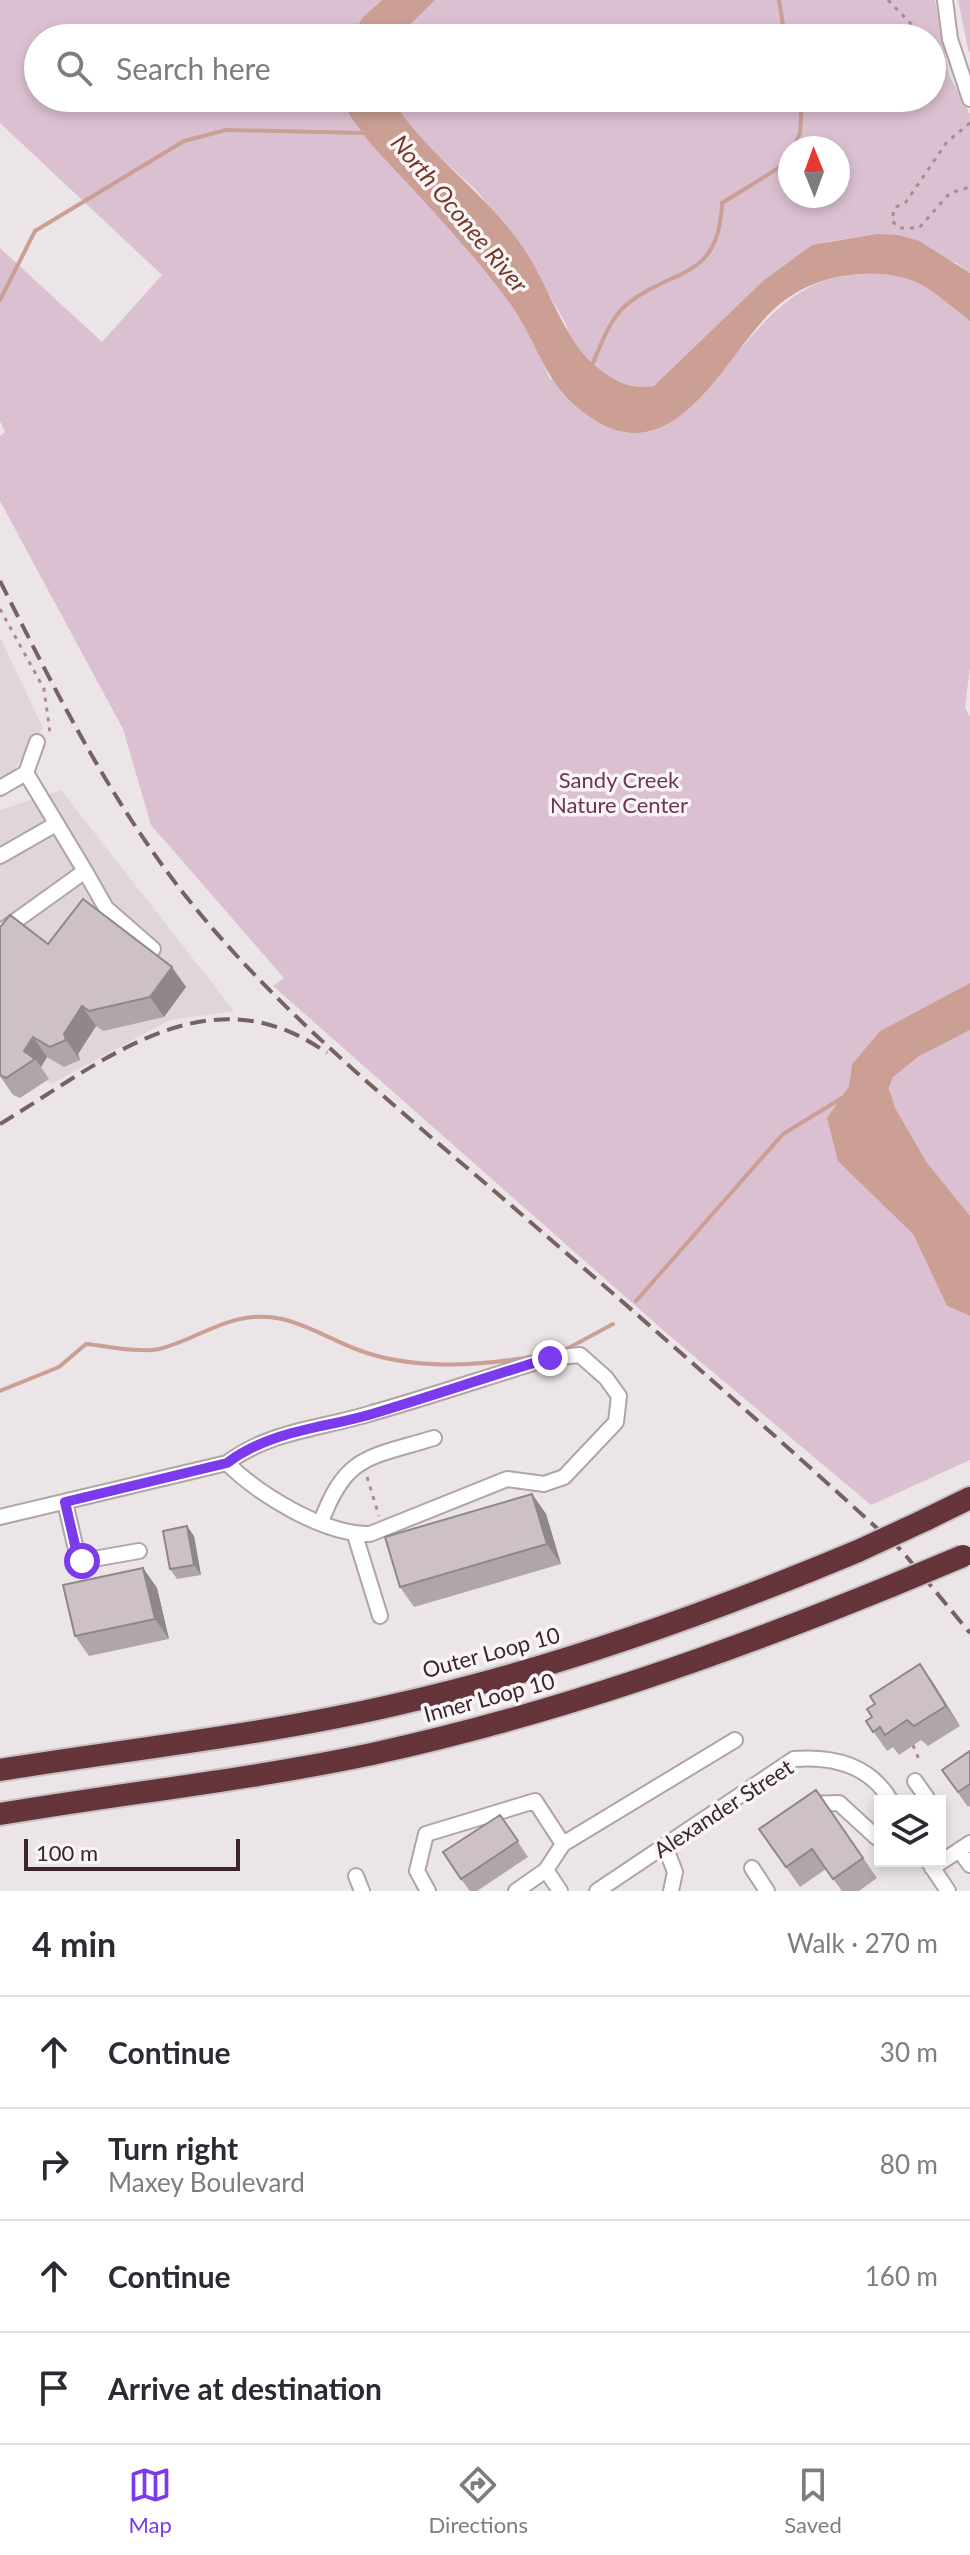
<!DOCTYPE html>
<meta charset="utf-8">
<style>
:root{--surface:#fff;--page:#f2f2f3;--text:#2b2b33;--muted:#7c7c81;--line:#e1e1e2;--accent:#7c3aed}
body{margin:0;font-family:Lato,sans-serif;background:var(--page);color:var(--text)}
.controls{position:absolute;right:24px;bottom:24px;display:grid;overflow:hidden;border-radius:0px;box-shadow:0 4px 12px #0003}
.controls button{width:72px;height:72px;display:grid;place-items:center;padding:0;border:0;border-bottom:2px solid var(--line);background:var(--surface);color:var(--text);font:40px sans-serif}
.compass{position:absolute;left:778px;top:136px;width:72px;height:72px;border-radius:50%;background:var(--surface);box-shadow:0 4px 12px #0003;rotate:359deg}
.scale{position:absolute;left:24px;bottom:20px;width:216px;box-sizing:border-box;padding-left:8px;border:4px solid #3c262b;border-top:0;font-size:22px;line-height:28px;white-space:nowrap;color:#3c262b;-webkit-text-stroke:6px #f9f5f7;paint-order:stroke}
.stop{position:absolute;width:24px;height:24px;margin:-18px;border:6px solid #7c3aed;border-radius:50%;background:#fff}
.stop.end{background:#7c3aed;border-color:#fff;box-shadow:0 2px 8px #0008}
.list{margin:0;padding:0;list-style:none}
h2{display:flex;justify-content:space-between;align-items:center;height:104px;margin:0;padding:0 32px;font-size:34px}
h2 small{font-size:26px;font-weight:400;color:var(--muted)}
.list li{display:grid;grid-template-columns:52px 1fr auto;gap:24px;align-items:center;box-sizing:border-box;height:112px;padding:0 32px;border-top:2px solid var(--line)}
.list b{display:block;font-size:30px;white-space:nowrap}
.list p{margin:0;font-size:26px;white-space:nowrap;color:var(--muted)}
.list em{font-size:26px;font-style:normal;color:var(--muted)}
.icon{flex:none;width:44px;height:44px;fill:none;stroke:currentColor;stroke-width:2;stroke-linecap:round;stroke-linejoin:round}
.map{position:relative;flex:none;width:970px;height:1891px;overflow:hidden}
.search{position:absolute;background:var(--surface);box-shadow:0 4px 12px #0003;left:24px;right:24px;top:24px;height:88px;display:flex;align-items:center;gap:20px;box-sizing:border-box;padding:0 28px;border-radius:44px;color:var(--muted);font-size:30px}
.sheet{height:552px;background:var(--surface)}
nav{display:flex;justify-content:space-around;align-items:center;box-sizing:border-box;height:112px;border-top:2px solid var(--line);background:var(--surface);font-size:22px;color:var(--muted)}
nav a{display:grid;justify-items:center;gap:4px}
nav .on{color:var(--accent)}
.map>svg:first-child{display:block}
</style>
<div class="map">
<svg width="970" height="1891" viewBox="0 0 970 1891">
<rect width="100%" height="100%" fill="#ece5e8"/>
<!-- built -->
<path fill="#e0d6da" d="M0 637 43 728 6 781 0 784Z
M61 790 234 1011 170 1020 51 1084 0 1044V810Z"/>
<!-- green -->
<path fill="#dbc0d2" fill-rule="evenodd" d="M0 0H382L363 17 350 38H38V98H343L350 116 369 142 520 292 531 337 550 379 693 403C745 352 780 276 862 274 880 273 899 275 916 282 936 291 952 308 970 321V668L965 707 970 718V983L880 1031 852 1064 849 1086 827 1118 889 1209 913 1234 947 1306 970 1316V1460L871 1505 671 1337 273 986 284 978 151 825 123 729 0 501V436L5 432 0 421V248L102 342 162 275 0 123Z
M435 0H935L949 75 970 114V273L956 263 876 234 827 242 677 378 622 415 591 405 566 324 517 239 475 189 427 146 385 98H932V38H388ZM790 148H838V196H790Z
M958 0H970V54L968 49Z
M970 1030V1216C951 1195 877 1107 892 1079 905 1054 947 1043 970 1030Z"/>
<!-- water -->
<path fill="#cb9f93" d="M382 0H435L396 38H350L363 17Z
M343 98H391C428 158 490 194 528 255 548 287 566 341 594 365 614 381 628 390 654 386L763 281 812 245 876 234 898 235 919 241 970 273V321C952 308 937 292 916 282 899 275 880 273 862 274 830 275 798 287 774 309 727 353 678 469 598 422 542 388 543 349 509 302 467 245 417 194 369 142L350 116Z
M970 983V1030L919 1056 893 1077 889 1088 895 1108 927 1163 970 1216V1316L947 1306 913 1234 838 1161 827 1118 849 1086 852 1064 880 1031Z"/>
<g fill="none" stroke-linecap="round" stroke-linejoin="round">
<!-- stream -->
<path stroke="#cb9f93" stroke-width="4" d="M779 0 785 38
M793 148 800 133 802 98
M0 300 35 231 184 141 226 130 363 133V128
M592 365C601 345 609 320 626 305 672 267 719 282 722 203L777 169 790 154
M636 1301 783 1134 847 1095
M563 1351 613 1324
M0 1391 59 1367 86 1344C107 1346 138 1353 159 1349 201 1339 231 1308 282 1319 309 1325 335 1342 361 1351 415 1370 476 1366 531 1357"/>
<!-- minor casing -->
<g stroke="#b0a4a8" stroke-width="18">
<path id="minor" d="M945 0 950 39 970 99
M0 788 26 773 37 742
M0 856 56 824
M85 871 106 908 153 949
M0 932 85 871 26 773
M65 1502 78 1558 82 1561 139 1551
M0 1517 227 1463C271 1430 321 1429 372 1413 432 1396 490 1376 550 1358L580 1355 606 1378 619 1396 616 1422 564 1477 544 1484 507 1479 370 1534C324 1535 258 1494 227 1463
M321 1522C346 1454 369 1458 434 1438
M355 1535 380 1616
M915 1781 929 1801
M810 1804 839 1803 876 1837 880 1835
M665 1846 675 1872 671 1891
M959 1850 970 1865
M928 1861 948 1891
M752 1868 767 1891
M932 1868 970 1843
M546 1870 563 1844
M356 1876 362 1891
M428 1891 417 1871 426 1834 535 1801 563 1844 735 1740
M516 1891 546 1870 560 1891
M597 1891 794 1759C833 1756 870 1765 891 1801"/>
</g>
<!-- highway casing -->
<g stroke="#c8c2c4" stroke-width="26">
<path id="highway" d="M925 1520 970 1498
M0 1770C131 1749 264 1735 394 1705 554 1669 707 1614 858 1551
M0 1814C124 1793 249 1780 372 1754 551 1715 722 1655 891 1586"/>
</g>
<!-- path -->
<path stroke="#ad8992" stroke-width="3" stroke-dasharray="4 6" stroke-linecap="butt" d="M888 0 917 30 919 38
M932 54 942 53
M970 123 947 142 906 202 894 208 892 221 899 228H919L950 193 970 187
M0 609 44 689 50 733
M367 1477 379 1516
M913 1745 920 1762"/>
<!-- minor -->
<use href="#minor" stroke="#fff" stroke-width="14"/>
<!-- highway -->
<use href="#highway" stroke="#66353c" stroke-width="22"/>
<!-- rail -->
<path stroke="#786165" stroke-width="4" stroke-dasharray="16 8" stroke-linecap="butt" d="M0 581C55 690 108 797 184 894 274 1008 389 1101 499 1195 635 1312 770 1430 902 1551L970 1633
M0 1124C102 1063 208 968 327 1053"/>
<!-- highway-bridge casing -->
<g stroke="#c8c2c4" stroke-width="26" stroke-linecap="butt">
<path id="highway-bridge" d="M858 1551 925 1520
M891 1586 963 1556"/>
</g>
<!-- highway-bridge -->
<use href="#highway-bridge" stroke="#66353c" stroke-width="22"/>
</g>
<!-- wall -->
<path fill="#b0a6aa" d="M48 944 186 987 164 1017 103 1031 96 1026 78 1054 80 1060 64 1067 47 1057 41 1067 49 1079 20 1098 13 1095 0 1076Z
M532 1494 546 1514 561 1564 414 1607 400 1587Z
M194 1536 201 1575 177 1579 170 1569Z
M143 1568 157 1588 169 1639 89 1656 75 1636Z
M920 1664 960 1726 928 1746 921 1740 899 1755 893 1747 887 1751 866 1721 872 1717 875 1704Z
M970 1751V1806L968 1807 942 1770Z
M816 1790 877 1878 859 1891H842L826 1869 800 1887 759 1829Z
M500 1815 528 1857 477 1891H470L461 1879Z"/>
<!-- shaded-wall -->
<path fill="#90878b" d="M172 967 186 987 164 1017 150 997Z
M82 1006 96 1026 78 1054 80 1060 66 1040 64 1034Z
M33 1037 47 1057 41 1067 35 1059 24 1051Z
M532 1494 546 1514 561 1564 547 1544Z
M187 1526 194 1536 201 1575 194 1565Z
M143 1568 157 1588 169 1639 155 1619Z
M920 1664 934 1684 960 1726 946 1706Z"/>
<!-- building -->
<path fill="#cdc1c6" stroke="#90878b" stroke-width="2" d="M83 899 172 967 150 997 89 1011 82 1006 64 1034 66 1040 50 1047 33 1037 24 1051 35 1059 6 1078 0 1075V927L10 915 48 944Z
M532 1494 547 1544 400 1587 385 1537Z
M187 1526 194 1565 170 1569 163 1531Z
M143 1568 155 1619 75 1636 63 1585Z
M920 1664 946 1706 914 1726 907 1720 885 1735 880 1727 873 1732 866 1721 872 1717 867 1709 875 1704 870 1696Z
M970 1751V1784L958 1792 942 1770Z
M816 1790 863 1858 833 1879 812 1849 786 1867 759 1829Z
M500 1815 518 1841 461 1879 443 1852Z"/>
<g fill="none" stroke-linecap="round" stroke-linejoin="round">
<!-- route -->
<path stroke="#7c3aed" stroke-width="10" d="M82 1561 78 1558 65 1502 227 1463C271 1430 321 1429 372 1414 432 1396 490 1376 550 1358"/>
</g>
<g text-anchor="middle" dominant-baseline="central" stroke-width="7" stroke-linejoin="round" paint-order="stroke">
<!-- park labels -->
<g font-size="22" fill="#6f3455" stroke="#f9f5f7">
<text x="619" y="779">Sandy Creek<tspan x="619" dy="25">Nature Center</tspan></text>
</g>
<!-- street labels -->
<g font-size="22" fill="#3c262b" stroke="#f9f5f7">
<text transform="translate(491 1652) rotate(-15)">Outer Loop 10</text>
<text transform="translate(489 1697) rotate(-15)">Inner Loop 10</text>
<text transform="translate(723 1808) rotate(-33)">Alexander Street</text>
</g>
<!-- water labels -->
<g font-size="24" font-style="italic" fill="#723726" stroke="#f9f5f7">
<text transform="translate(460 213) rotate(50)">North Oconee River</text>
</g>
</g>
</svg>
<div class="controls">
<button><svg class="icon" aria-label="layers" viewBox="0 0 24 24"><path d="M12 4l9 5-9 5-9-5zM3 14l9 5 9-5"/></svg></button>
</div>
<svg class="compass" viewBox="-18 -18 36 36"><path d="M0-13l5 13h-10z" fill="#e53935"/><path d="M0 13l5-13h-10z" fill="#7c7c81"/></svg>
<div class="scale">100 m</div>
<div class="stop" style="left:82px;top:1561px"></div>
<div class="stop end" style="left:550px;top:1358px"></div>
<div class="search"><svg class="icon" aria-label="search" viewBox="0 0 24 24"><circle cx="10" cy="10" r="6"/><path d="M15 15l6 6"/></svg>Search here</div>
</div>
<section class="sheet">
<h2>4 min<small>Walk · 270 m</small></h2>
<ul class="list">
<li><svg class="icon" aria-label="ahead" viewBox="0 0 24 24"><path d="M12 20V5M6 11l6-6 6 6"/></svg><div><b>Continue</b></div><em>30 m</em></li>
<li><svg class="icon" aria-label="right" viewBox="0 0 24 24"><path d="M7 20v-9h11M14 6l5 5-5 5"/></svg><div><b>Turn right</b><p>Maxey Boulevard</p></div><em>80 m</em></li>
<li><svg class="icon" aria-label="ahead" viewBox="0 0 24 24"><path d="M12 20V5M6 11l6-6 6 6"/></svg><div><b>Continue</b></div><em>160 m</em></li>
<li><svg class="icon" aria-label="arrive" viewBox="0 0 24 24"><path d="M6 21V4h12l-3 4 3 4H6"/></svg><div><b>Arrive at destination</b></div></li>
</ul>
</section>
<nav>
<a class="on"><svg class="icon" aria-label="map" viewBox="0 0 24 24"><path d="M3 6l6-2 6 2 6-2v14l-6 2-6-2-6 2zM9 4v14M15 6v14"/></svg>Map</a>
<a><svg class="icon" aria-label="directions" viewBox="0 0 24 24"><path d="M12 3l9 9-9 9-9-9zM9 14v-3h6M13 9l2 2-2 2"/></svg>Directions</a>
<a><svg class="icon" aria-label="saved" viewBox="0 0 24 24"><path d="M7 4h10v16l-5-4-5 4z"/></svg>Saved</a>
</nav>
